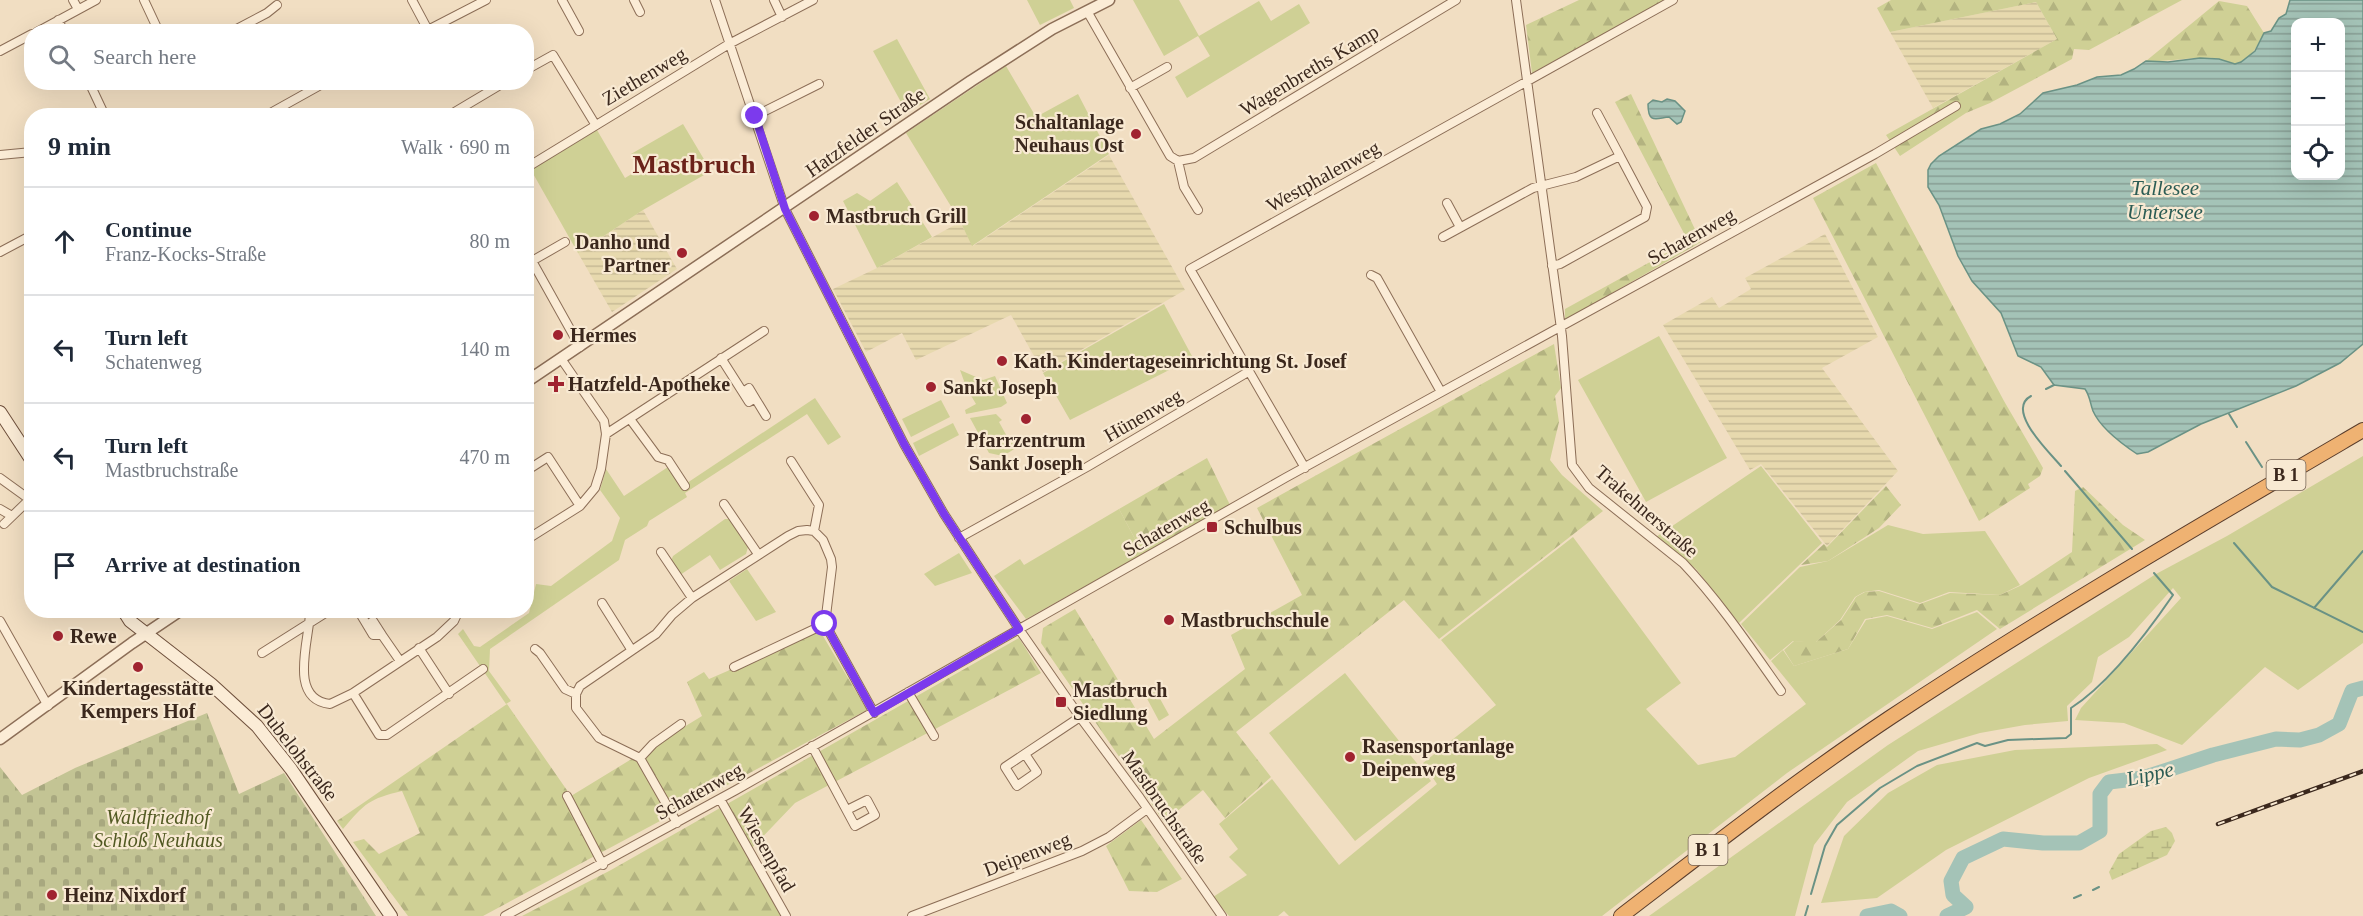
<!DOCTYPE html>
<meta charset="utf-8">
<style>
:root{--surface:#fff;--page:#f2f2f3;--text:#1f2937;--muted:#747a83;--line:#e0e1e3}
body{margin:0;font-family:Georgia,serif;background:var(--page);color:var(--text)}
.controls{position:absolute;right:18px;top:18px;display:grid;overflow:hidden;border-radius:12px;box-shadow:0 6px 24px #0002}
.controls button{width:54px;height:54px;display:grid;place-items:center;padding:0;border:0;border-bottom:2px solid var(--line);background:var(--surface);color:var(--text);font:30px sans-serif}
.stop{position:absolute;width:18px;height:18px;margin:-14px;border:4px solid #7c3aed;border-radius:50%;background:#fff}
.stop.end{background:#7c3aed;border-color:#fff;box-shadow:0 2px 6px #0008}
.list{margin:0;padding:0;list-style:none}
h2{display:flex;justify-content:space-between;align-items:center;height:78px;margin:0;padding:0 24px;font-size:26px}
h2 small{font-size:20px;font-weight:400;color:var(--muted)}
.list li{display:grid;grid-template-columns:39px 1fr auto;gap:18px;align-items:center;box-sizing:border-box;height:108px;padding:0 24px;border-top:2px solid var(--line)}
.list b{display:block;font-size:22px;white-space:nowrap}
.list p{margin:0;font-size:20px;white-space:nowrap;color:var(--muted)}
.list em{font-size:20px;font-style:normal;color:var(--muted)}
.icon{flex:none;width:33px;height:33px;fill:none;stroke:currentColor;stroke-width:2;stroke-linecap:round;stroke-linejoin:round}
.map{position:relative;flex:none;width:2363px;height:916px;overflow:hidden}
.search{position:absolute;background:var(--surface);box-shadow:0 6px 24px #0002;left:24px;top:24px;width:510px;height:66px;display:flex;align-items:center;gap:15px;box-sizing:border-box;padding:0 21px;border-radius:24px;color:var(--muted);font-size:22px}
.panel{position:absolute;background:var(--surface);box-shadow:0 6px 24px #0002;left:24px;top:108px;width:510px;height:510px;border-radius:24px}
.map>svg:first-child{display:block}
</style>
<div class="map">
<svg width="2363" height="916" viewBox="0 0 2363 916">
<defs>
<pattern id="farmland-rules" width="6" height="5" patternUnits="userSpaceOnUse" patternTransform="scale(1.5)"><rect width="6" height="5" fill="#e7d9ae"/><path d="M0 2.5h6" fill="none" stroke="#c7ba95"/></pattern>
<pattern id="forest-firs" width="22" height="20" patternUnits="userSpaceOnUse" patternTransform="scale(1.5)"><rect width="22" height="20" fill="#cfd095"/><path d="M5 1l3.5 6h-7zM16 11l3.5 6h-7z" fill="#b3b380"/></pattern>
<pattern id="wetland-marsh" width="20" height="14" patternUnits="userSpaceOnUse" patternTransform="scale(1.5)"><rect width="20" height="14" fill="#cfd095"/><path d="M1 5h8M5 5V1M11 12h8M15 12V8" fill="none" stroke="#b3b380"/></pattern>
<pattern id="cemetery-stones" width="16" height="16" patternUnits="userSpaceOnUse" patternTransform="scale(1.5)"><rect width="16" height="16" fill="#c3c494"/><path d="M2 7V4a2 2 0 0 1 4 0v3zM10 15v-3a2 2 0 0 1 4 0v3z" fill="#a8a87f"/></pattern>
<pattern id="water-rules" width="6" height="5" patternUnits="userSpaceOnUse" patternTransform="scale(1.5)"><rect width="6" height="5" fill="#a4c3b7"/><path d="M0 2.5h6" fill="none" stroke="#879e94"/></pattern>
</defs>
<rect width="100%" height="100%" fill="#f1dec2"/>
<!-- farmland -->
<path fill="url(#farmland-rules)" d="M2036 2 2057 39 1933 108 1890 32Z
M1109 155 1185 290 1043 372 1011 315 916 360 902 333 866 352 833 289 877 268 960 222 973 246Z
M643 210 677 269 612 312 578 253Z
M1825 234 1878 337 1822 368 1898 471 1827 546 1761 464 1750 470 1663 325 1712 297 1719 308 1751 289 1745 278Z"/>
<!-- green -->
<path fill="#cfd095" d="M1027 0H1070L1074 8 1040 25Z
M1133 0H1179L1199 36 1259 1 1271 21 1299 4 1310 23 1187 98 1175 77 1210 56 1198 36 1164 56Z
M897 39 930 99 907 113 873 51Z
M1006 66 1036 117 1078 94 1109 154 972 246 960 221 906 133Z
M683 124 711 171 643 210 578 253 531 170 597 130 625 178 640 169 631 154Z
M897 182 932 237 877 268 843 201 857 193 870 201Z
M1164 304 1193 358 1070 420 1043 373Z
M1659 336 1727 458 1646 502 1578 380Z
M960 370 983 380 995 376 1007 403 1001 407 966 414 965 410 976 404 970 394 967 395 962 387 964 381Z
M815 398 841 437 828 445 807 414 685 493 687 497 649 521 647 526 625 540 619 560 490 649 489 671 511 701 506 704 458 634 463 629 474 646 480 647 529 613 536 584 551 586 612 541 620 518 600 490 606 469 624 496 668 467 681 487Z
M941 400 950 417 911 437 902 419Z
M996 414 1002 420 999 422 1009 440 1018 443 1019 446 1003 456 989 453 970 418Z
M953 423 959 435 919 456 913 443Z
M2363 456V643L2298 690 2265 667 2182 745 2124 723 2075 720 2081 708 2181 598 2173 588 2129 637 2098 657 2092 682 2067 706 2068 721 2025 725 1980 733 1918 751 1847 802 1814 845 1795 916H1649L1888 745 2156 574 2227 536Z
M1761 466 1822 543 1739 623 1696 569 1656 537Z
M1119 509 1143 554 1026 619 994 576 1020 559 1024 565Z
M725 519H729L748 547 746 554 720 570 710 555 680 575 671 561 673 556Z
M1888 525 1923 534 1985 531 2020 585 2000 595 1949 592 1920 603 1879 590 1864 592 1855 597 1840 620 1815 643 1793 641 1770 660 1741 624 1800 567 1828 561Z
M1573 537 1681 683 1646 709 1698 765 1735 757 1806 704 1771 661 1783 650 1794 666 1848 649 1866 620 1887 616 1932 629 1977 612 1997 629 1787 773 1602 916H1289L1284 911 1278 916H1229L1213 897 1247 875 1229 857 1238 849 1219 824 1272 779 1339 865 1437 784 1423 763 1496 705 1441 640Z
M959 553 972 573 935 586 924 574Z
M747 569 776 612 756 621 729 581Z
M1345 673 1431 781 1355 841 1269 733Z
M1153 686 1169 715 1159 721 1143 691Z
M2157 744 2167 750 2089 778 1946 850 1877 898 1821 903 1844 836 1888 793 1937 765 2015 750Z"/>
<!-- forest -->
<path fill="url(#forest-firs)" d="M1579 0H1665L1532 73 1526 25Z
M1891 0H2182L2089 50 2074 49 2072 59 1990 103 1966 113 1900 156 1886 135 2057 39 2036 2 1890 32 1877 8Z
M2219 1 2247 6 2264 33C2258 44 2253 56 2241 62 2233 66 2221 59 2213 58 2190 57 2169 62 2146 61Z
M1631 94 1701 242 1565 320V309L1688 241 1615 102Z
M1876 163 2004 401 2043 468 2040 476 2028 484 2030 488 1979 521 1813 198Z
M1554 344 1561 388 1555 396 1559 422 1550 460 1562 475 1603 511 1439 639 1404 600 1236 732 1271 777 1225 818 1203 790 1164 822 1041 643 1043 628 1075 609 1154 739 1245 669 1231 635 1302 595 1257 508Z
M1207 458 1230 505 1143 554 1119 509Z
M1886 486 1901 505 1879 528 1828 561 1801 565 1824 544 1827 547Z
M2083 487 2123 525 2145 540 2000 629 1977 610 1932 628 1887 615 1865 619 1848 649 1794 666 1784 650 1794 641 1816 642 1841 620 1856 597 1865 592 1879 591 1920 604 1950 593 2000 595 2022 585 2072 552 2075 491Z
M820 631 867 710 483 916H408L353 842 364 839 379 854 420 833 402 791C369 799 365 803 343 829L337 821 507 704 571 796 702 716 687 682 704 672 709 679Z
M1019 638 1041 673 795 803 748 852 784 916H522L611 870Z
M1141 820 1182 879 1157 892 1129 891 1106 846Z"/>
<!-- wetland -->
<path fill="url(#wetland-marsh)" d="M2166 827 2172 833 2175 841 2167 855 2112 880 2109 872 2119 854 2151 831Z"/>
<!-- cemetery -->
<path fill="url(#cemetery-stones)" d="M207 713 239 794 284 773 376 916H0V767L22 795 75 768Z"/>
<!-- water -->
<path fill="url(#water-rules)" stroke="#6a9285" stroke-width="1.5" fill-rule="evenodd" d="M2290 0H2363V344L2340 363 2296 386 2201 424 2148 452 2137 454C2122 444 2100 427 2093 411 2090 403 2090 396 2085 389L2054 385 2041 367 2018 356 2001 313 1972 281 1958 256 1939 205 1928 187V170L1931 164 1939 156 1981 129 2000 124 2020 114 2043 93 2077 85 2097 77 2121 75 2134 69 2146 61 2168 62 2200 58 2219 59 2235 64 2241 62 2255 51 2264 33 2271 31 2279 18 2286 14ZM2340 22V176H2296V22Z
M1667 99 1675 101 1685 111 1681 122 1677 124 1669 117C1657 118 1648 125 1648 104L1653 100 1662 102Z"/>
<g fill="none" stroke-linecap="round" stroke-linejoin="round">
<!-- stream -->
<path stroke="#6a9285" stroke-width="2" d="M2046 389 2054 385
M2031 396C2005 410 2049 452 2061 466
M2229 414 2237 427
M2246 442 2262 467
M2065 471 2132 549
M2234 543 2272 587 2363 632
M2314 608 2363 551
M2093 890 2099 887
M1811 894 1825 846 1837 825 1880 788 1917 766 1977 743 1985 746 2008 740 2066 738 2071 734V708C2110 683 2147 633 2173 595L2154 573
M2074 898 2081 895
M1805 916 1808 906"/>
<!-- river -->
<path stroke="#a4c3b7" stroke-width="15" d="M1867 916 1891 911 1900 916
M1947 916 1966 907 1953 895 1951 881 1963 858 2003 839 2043 843H2079L2100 831V794L2109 782 2143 778 2213 755 2276 739 2300 740 2319 735 2339 724 2352 691 2363 688"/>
<!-- minor casing -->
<g stroke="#8c6e57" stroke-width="10">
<path id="minor" d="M73 0 78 9
M144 0 159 32
M412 0 428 30
M562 0 579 31
M634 0 640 12
M715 0 785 209 904 444 944 514 1019 629 1080 717 1140 798 1222 916
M774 0 782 17
M1516 0 1562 336 1572 465 1589 488 1683 563C1720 602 1750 647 1781 691
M1087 11 1170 156 1178 161 1194 158 1456 0
M58 20 64 32
M37 32 96 0
M231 32 267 13 277 5
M424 32 486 0
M0 51 32 34
M526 70 553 55 595 124
M89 82 105 116
M1130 88 1167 67
M1597 113 1620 156
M265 116 326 82
M448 116 505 82
M755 116 819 84
M0 155 32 152
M1178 161 1184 187 1198 210
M526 168 729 44 813 0
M1447 203 1460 227
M1443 237 1533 188 1576 177 1620 156 1647 207 1645 217 1560 264 1552 266
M565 242 532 261 580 347
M0 252 32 235
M1371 275 1377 278 1441 392
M721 358 749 402 755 398 749 388 743 392
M755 398 766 416
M630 419 658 457 668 460 685 486
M606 434 764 331
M791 461 819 505 814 531
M1305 468 1190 269 1673 0
M526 471 548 457 580 506
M0 478 29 499
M724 504 758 554
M0 509 12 516
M4 524 32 497
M959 538 1087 467 1248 372
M526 540 580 506 595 488 601 469 606 434 604 421 562 360
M661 552 692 598
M602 603 631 649
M310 610C311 636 286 699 330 704L353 693 437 637 454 621 459 610
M358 610 373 635H382L400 661
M0 621 48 706
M367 625 373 621 382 635
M419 648 449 694
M535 649 540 653 565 689 576 694
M262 653 330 610
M734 667 825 624
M908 692 934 736
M353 693 379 735H387L483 669
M812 746 855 826 875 815 867 800 847 810
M1025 754 1037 772 1017 786 1005 767 1080 717
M640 758 653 744 681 724
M567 796 603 865
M720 799 786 916
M677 823 640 758 599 738 576 708V694L580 686 656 634 672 615 692 598 788 536 798 531 807 530 814 531 823 540 831 559 832 567 825 624 874 713
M505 916 736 790 1285 478 1875 154 1956 106
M912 916 1082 851 1109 837 1147 809"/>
</g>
<!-- tertiary casing -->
<g stroke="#8c6e57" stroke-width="13">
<path id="tertiary" d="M526 382 971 81 1052 29 1109 0
M0 739 132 643 181 610"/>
</g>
<!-- secondary casing -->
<g stroke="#6e4f3b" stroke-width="14">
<path id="secondary" d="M0 412 32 461
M123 610 130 621 211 684 257 726 291 769 391 916"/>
</g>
<!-- trunk casing -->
<g stroke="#5a3d2c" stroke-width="16">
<path id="trunk" d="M1621 916C1710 848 1798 779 1891 717 2044 616 2204 523 2363 430"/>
</g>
<!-- minor -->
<use href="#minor" stroke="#fbecd6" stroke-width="8"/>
<!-- tertiary -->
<use href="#tertiary" stroke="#fbecd6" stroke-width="10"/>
<!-- secondary -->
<use href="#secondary" stroke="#fbecd6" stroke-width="12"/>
<!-- trunk -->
<use href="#trunk" stroke="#efb272" stroke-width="14"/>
<!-- rail casing -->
<g stroke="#3b281d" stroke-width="4.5">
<path id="rail" d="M2218 824 2363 771"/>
</g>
<!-- rail -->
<use href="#rail" stroke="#f8e9d2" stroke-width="2" stroke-dasharray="7" stroke-linecap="butt"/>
</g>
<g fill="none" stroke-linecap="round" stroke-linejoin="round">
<!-- route -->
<path stroke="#7c3aed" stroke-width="8" d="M755 116 785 209 904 444 944 514 1019 629 874 713 825 624"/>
</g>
<!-- markers -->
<g fill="#a02330" stroke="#f8e9d2" stroke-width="2">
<circle cx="1136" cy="134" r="6"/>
<circle cx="814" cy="216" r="6"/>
<circle cx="682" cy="253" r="6"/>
<circle cx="558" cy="335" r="6"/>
<circle cx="1002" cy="361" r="6"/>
<path d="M553 375h6v6h6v6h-6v6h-6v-6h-6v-6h6z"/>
<circle cx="931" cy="387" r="6"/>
<circle cx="1026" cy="419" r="6"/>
<rect x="1206" y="521" width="12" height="12" rx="3"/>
<circle cx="1169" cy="620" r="6"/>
<circle cx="58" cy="636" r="6"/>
<circle cx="138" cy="667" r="6"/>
<rect x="1055" y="696" width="12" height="12" rx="3"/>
<circle cx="1350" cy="757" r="6"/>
<circle cx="52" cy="895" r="6"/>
</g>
<g text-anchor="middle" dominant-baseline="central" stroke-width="4.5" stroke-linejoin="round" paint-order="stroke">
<!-- shield labels -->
<g fill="#f8e9d2" stroke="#746253" stroke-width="1.5">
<rect x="2266.5" y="460" width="39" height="30" rx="4.5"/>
<rect x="1688.5" y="835" width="39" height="30" rx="4.5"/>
</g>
<g font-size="18" font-weight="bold" fill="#3b281d">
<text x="2286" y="475">B 1</text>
<text x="1708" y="850">B 1</text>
</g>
<!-- street labels -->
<g font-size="20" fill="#3b281d" stroke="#f8e9d2">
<text transform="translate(1309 70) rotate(-31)">Wagenbreths Kamp</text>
<text transform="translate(644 76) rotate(-31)">Ziethenweg</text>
<text transform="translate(865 132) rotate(-35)">Hatzfelder Straße</text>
<text transform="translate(1323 176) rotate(-29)">Westphalenweg</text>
<text transform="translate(1691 236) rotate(-29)">Schatenweg</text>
<text transform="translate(1143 415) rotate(-30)">Hünenweg</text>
<text transform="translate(1647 511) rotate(41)">Trakehnerstraße</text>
<text transform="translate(1166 527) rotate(-30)">Schatenweg</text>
<text transform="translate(298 752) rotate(52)">Dubelohstraße</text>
<text transform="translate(699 791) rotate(-29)">Schatenweg</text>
<text transform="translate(1165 807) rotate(55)">Mastbruchstraße</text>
<text transform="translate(767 849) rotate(60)">Wiesenpfad</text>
<text transform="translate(1027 854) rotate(-21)">Deipenweg</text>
</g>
<!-- poi labels -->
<g font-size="20" font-weight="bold" fill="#3b281d" stroke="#f8e9d2" text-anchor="start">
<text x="1124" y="122" text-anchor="end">Schaltanlage<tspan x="1124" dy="23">Neuhaus Ost</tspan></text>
<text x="826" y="216">Mastbruch Grill</text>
<text x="670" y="242" text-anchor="end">Danho und<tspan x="670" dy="23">Partner</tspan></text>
<text x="570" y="335">Hermes</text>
<text x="1014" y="361">Kath. Kindertageseinrichtung St. Josef</text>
<text x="568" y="384">Hatzfeld-Apotheke</text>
<text x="943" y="387">Sankt Joseph</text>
<text x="1026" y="440" text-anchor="middle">Pfarrzentrum<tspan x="1026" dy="23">Sankt Joseph</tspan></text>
<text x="1224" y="527">Schulbus</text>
<text x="1181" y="620">Mastbruchschule</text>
<text x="70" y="636">Rewe</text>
<text x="138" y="688" text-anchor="middle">Kindertagesstätte<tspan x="138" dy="23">Kempers Hof</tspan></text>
<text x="1073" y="690">Mastbruch<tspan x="1073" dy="23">Siedlung</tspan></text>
<text x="1362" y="746">Rasensportanlage<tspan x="1362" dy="23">Deipenweg</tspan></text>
<text x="64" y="895">Heinz Nixdorf</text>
</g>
<!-- park labels -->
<g font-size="20" font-style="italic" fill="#515922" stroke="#f8e9d2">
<text x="158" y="817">Waldfriedhof<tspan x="158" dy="23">Schloß Neuhaus</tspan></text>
</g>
<!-- water labels -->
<g font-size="21" font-style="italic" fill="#2b5c54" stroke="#f8e9d2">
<text x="2165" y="188">Tallesee<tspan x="2165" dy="24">Untersee</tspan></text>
<text transform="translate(2150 774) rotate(-13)">Lippe</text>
</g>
<!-- district labels -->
<g font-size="26" font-weight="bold" fill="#6b2219" stroke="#f8e9d2">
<text x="694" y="164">Mastbruch</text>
</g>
</g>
</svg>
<div class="controls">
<button>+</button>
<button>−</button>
<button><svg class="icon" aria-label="locate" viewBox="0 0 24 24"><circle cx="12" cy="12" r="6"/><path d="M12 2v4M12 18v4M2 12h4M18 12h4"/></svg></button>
</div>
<div class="stop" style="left:825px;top:624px"></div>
<div class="stop end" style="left:755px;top:116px"></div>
<div class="search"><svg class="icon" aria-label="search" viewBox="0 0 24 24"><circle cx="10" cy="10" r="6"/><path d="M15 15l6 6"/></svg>Search here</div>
<section class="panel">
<h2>9 min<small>Walk · 690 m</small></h2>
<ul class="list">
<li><svg class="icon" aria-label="ahead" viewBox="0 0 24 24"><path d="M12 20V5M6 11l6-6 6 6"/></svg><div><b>Continue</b><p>Franz-Kocks-Straße</p></div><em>80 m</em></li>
<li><svg class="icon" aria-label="left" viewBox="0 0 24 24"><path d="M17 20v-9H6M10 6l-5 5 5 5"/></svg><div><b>Turn left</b><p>Schatenweg</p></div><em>140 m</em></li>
<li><svg class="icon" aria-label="left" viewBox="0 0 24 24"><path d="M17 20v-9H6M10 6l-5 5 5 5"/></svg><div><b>Turn left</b><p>Mastbruchstraße</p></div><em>470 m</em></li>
<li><svg class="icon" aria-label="arrive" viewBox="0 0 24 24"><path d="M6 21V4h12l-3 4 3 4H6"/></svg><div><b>Arrive at destination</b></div></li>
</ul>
</section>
</div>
